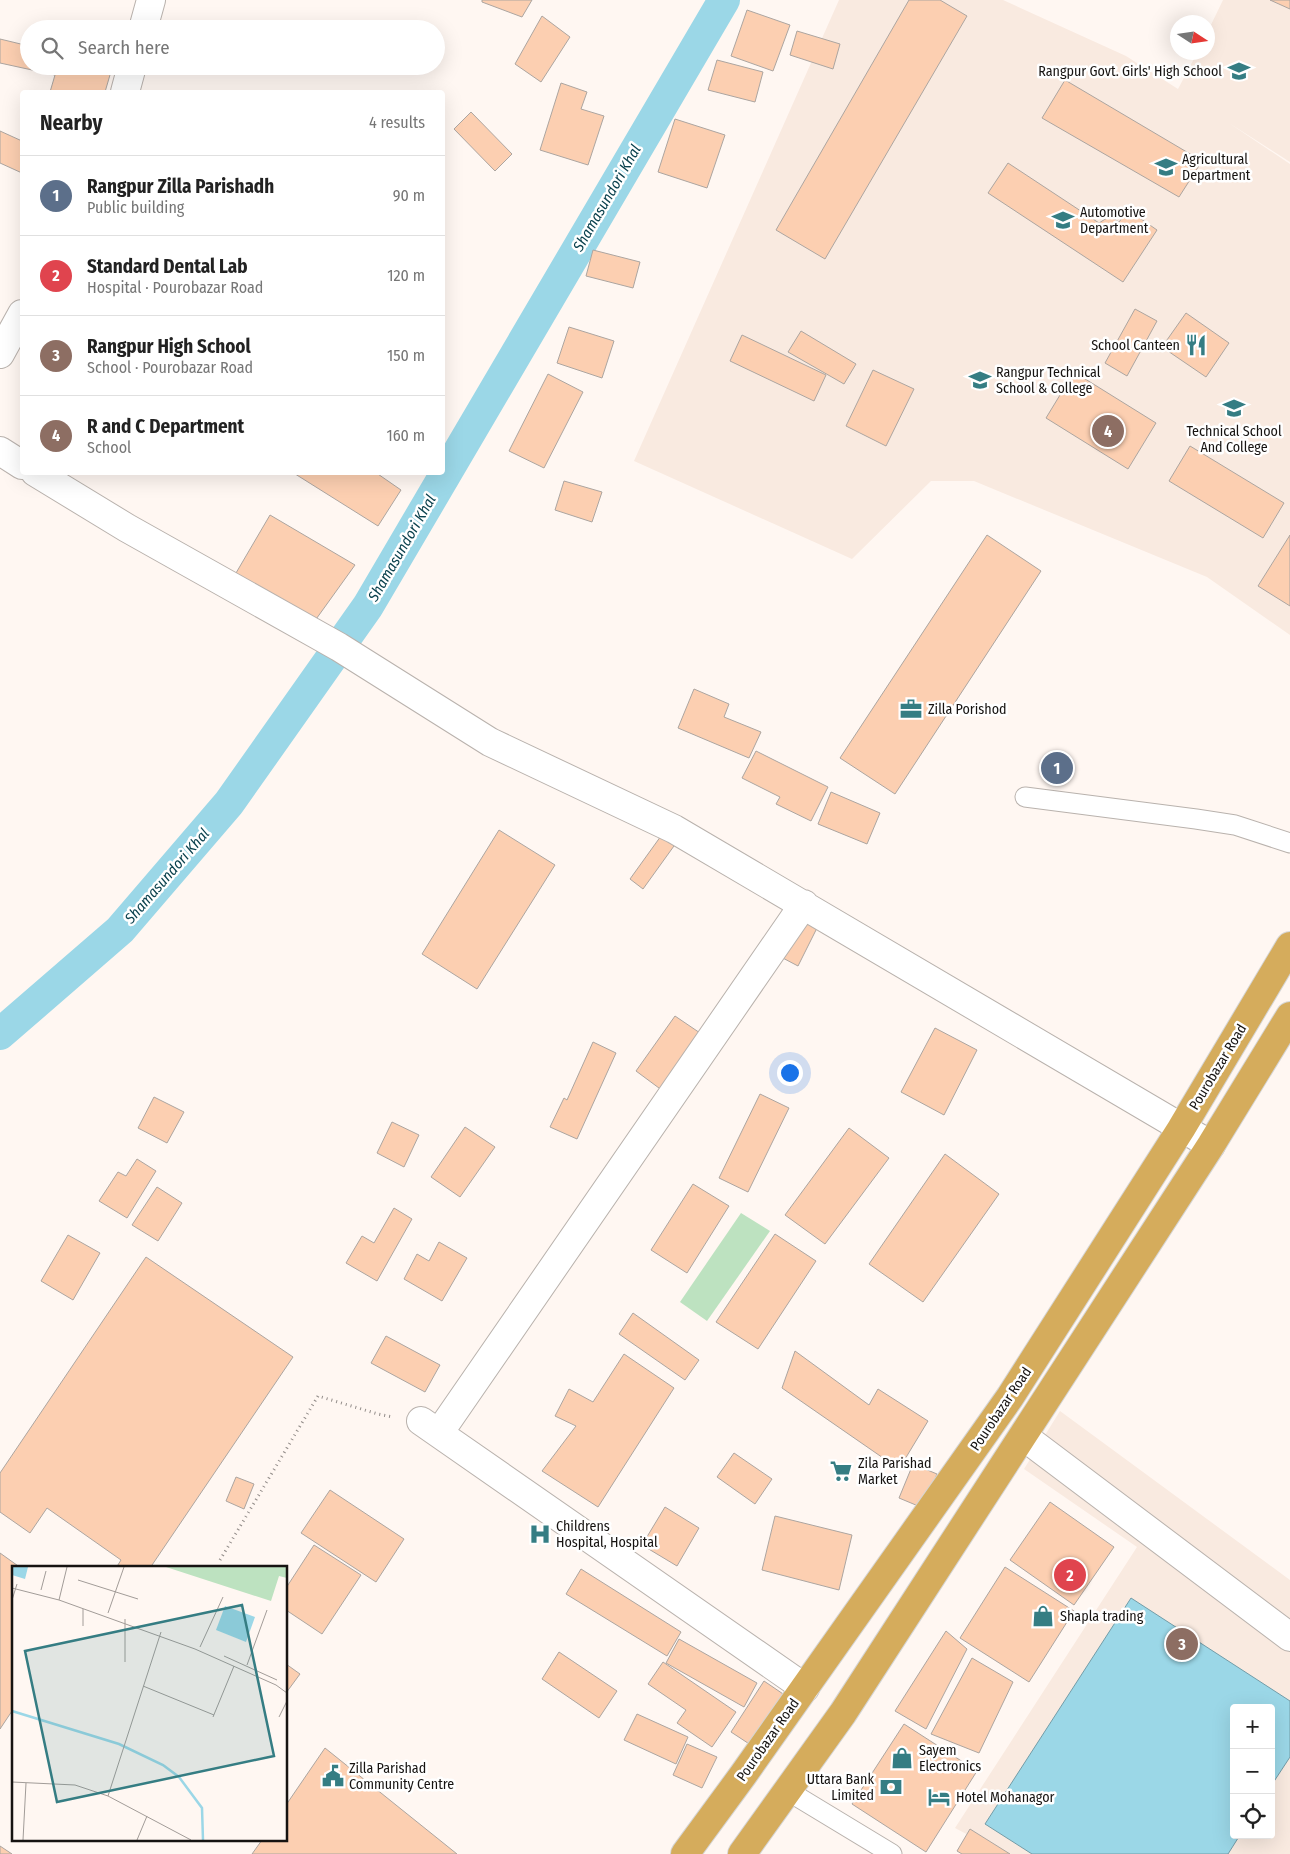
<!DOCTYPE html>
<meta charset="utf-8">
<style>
:root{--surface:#fff;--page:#f6f6f6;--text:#222;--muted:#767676;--line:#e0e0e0;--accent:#357d83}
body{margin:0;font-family:"Fira Sans Condensed",sans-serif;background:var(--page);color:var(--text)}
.controls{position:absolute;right:15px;bottom:15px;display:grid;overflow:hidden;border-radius:5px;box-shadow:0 5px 20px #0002}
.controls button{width:45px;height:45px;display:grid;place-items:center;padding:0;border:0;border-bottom:1px solid var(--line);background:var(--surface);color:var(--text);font:25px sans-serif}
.compass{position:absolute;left:1170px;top:15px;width:45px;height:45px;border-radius:50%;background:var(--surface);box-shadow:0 5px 20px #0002;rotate:102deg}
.you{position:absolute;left:789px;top:1072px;width:18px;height:18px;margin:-12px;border:4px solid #fff;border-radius:50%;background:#1a73e8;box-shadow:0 0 0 8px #1a73e833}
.badge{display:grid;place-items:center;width:32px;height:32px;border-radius:50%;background:var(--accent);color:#fff;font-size:16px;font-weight:700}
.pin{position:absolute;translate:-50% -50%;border:2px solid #fff;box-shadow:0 1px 5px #0006}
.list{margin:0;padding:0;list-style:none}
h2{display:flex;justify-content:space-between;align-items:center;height:65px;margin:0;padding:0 20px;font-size:21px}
h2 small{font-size:16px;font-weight:400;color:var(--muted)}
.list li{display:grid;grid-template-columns:32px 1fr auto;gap:15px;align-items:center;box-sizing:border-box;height:80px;padding:0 20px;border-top:1px solid var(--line)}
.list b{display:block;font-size:19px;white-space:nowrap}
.list p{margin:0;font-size:16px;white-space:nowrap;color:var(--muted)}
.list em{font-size:16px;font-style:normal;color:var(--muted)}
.icon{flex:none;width:28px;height:28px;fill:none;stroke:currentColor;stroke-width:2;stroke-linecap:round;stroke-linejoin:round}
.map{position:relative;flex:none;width:1290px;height:1854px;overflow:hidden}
.search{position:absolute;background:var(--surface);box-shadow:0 5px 20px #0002;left:20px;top:20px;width:425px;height:55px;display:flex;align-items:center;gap:12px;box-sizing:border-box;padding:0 18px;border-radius:28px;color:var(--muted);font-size:19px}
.panel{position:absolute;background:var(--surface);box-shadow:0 5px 20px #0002;left:20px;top:90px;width:425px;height:385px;border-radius:5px}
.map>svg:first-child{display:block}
</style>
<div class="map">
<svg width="1290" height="1854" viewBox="0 0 1290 1854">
<rect width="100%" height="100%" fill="#fff7f2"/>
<!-- built -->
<path fill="#f9eae0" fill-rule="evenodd" d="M839 0H1003L1126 56 1178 89 1197 53 1208 52V31L1223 0H1290V162L1229 123 1290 164V635L1207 577 974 481H931L852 559 634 461Z
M1060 1411 1290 1580V1854H1004L955 1828 1137 1547 1024 1469ZM1234 1708H1271V1835H1234Z"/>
<!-- green -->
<path fill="#bde2c0" d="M741 1213 770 1231 707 1321 680 1302Z"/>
<!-- water -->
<path fill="#9bd7e7" stroke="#739ca7" d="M1131 1598 1290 1701V1757L1271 1786V1708H1234V1835H1240L1228 1854H1032L985 1824Z"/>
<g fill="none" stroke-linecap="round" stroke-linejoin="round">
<!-- canal -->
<path stroke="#9bd7e7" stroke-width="32" d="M0 1034 120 930 229 803 368 606 724 0"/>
</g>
<!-- building -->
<path fill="#fccfb1" stroke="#aca5a0" d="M482 0H532L522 17 482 2Z
M909 0H940L967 16 825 259 776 230Z
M1270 0H1290V9Z
M747 10 790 25 773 71 731 56Z
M542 16 570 37 541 82 515 64Z
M797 31 840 44 833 69 790 55Z
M0 39 29 46V66H106L112 68 105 92H50L55 75 0 63Z
M717 60 763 72 755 102 708 90Z
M1065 80 1202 161 1179 197 1042 118Z
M561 83 587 92 581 109 604 116 588 165 540 150Z
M471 112 512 154 495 171 454 129Z
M675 119 725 135 707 188 658 172Z
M0 131 22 141V173L0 163Z
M1008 163 1099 223 1110 216 1119 222 1128 210 1157 230 1123 282 988 193Z
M593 250 640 262 633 288 586 276Z
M1135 309 1157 321 1127 376 1105 363Z
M1186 313 1229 343 1206 377 1162 347Z
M569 327 614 341 602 378 557 363Z
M801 331 856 364 844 384 788 352Z
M742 335 826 375 814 401 730 361Z
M873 370 914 389 886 446 846 426Z
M1074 372 1156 423 1128 469 1046 418Z
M548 374 583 392 544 468 509 451Z
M1190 446 1284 503 1263 538 1169 481Z
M292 472H375L401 490 378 526Z
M564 481 602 492 592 522 555 510Z
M270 515 355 565 314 622 236 573Z
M987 535 1041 571 895 794 840 758Z
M1290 535V606L1258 586Z
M694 689 729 704 724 717 761 732 749 758 678 728Z
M756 751 828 787 811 821 776 804 780 797 742 778Z
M831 792 880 813 867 844 818 824Z
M666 829 679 839 643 889 630 879Z
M499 830 555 865 477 989 422 954Z
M801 912 820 922 798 966 779 956Z
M675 1016 703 1035 663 1091 636 1071Z
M935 1028 977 1050 944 1115 901 1092Z
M593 1042 616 1053 577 1139 550 1127 564 1098 567 1100Z
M760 1094 789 1108 748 1192 719 1178Z
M154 1097 184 1112 167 1143 138 1128Z
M392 1122 419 1135 404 1167 377 1153Z
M465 1127 495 1147 460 1197 431 1177Z
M849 1128 889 1158 825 1244 785 1215Z
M945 1154 999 1194 923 1302 869 1264Z
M137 1159 156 1171 127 1218 99 1201 118 1172 126 1176Z
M693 1184 729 1206 687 1273 651 1250Z
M157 1187 182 1203 158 1241 132 1225Z
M394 1208 412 1219 377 1281 346 1263 362 1236 374 1243Z
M775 1234 816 1261 758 1349 716 1322Z
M68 1235 100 1253 73 1300 41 1281Z
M439 1242 467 1258 442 1301 404 1279 417 1254 429 1261Z
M146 1257 293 1357 150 1568H116L121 1560 47 1508 30 1533 0 1512V1473Z
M633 1313 699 1360 685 1380 619 1334Z
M386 1336 440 1365 425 1392 371 1363Z
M795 1351 869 1405 878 1389 928 1421 899 1469 782 1388Z
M624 1354 674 1388 598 1507 542 1471 576 1426 555 1416 569 1389 593 1402Z
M734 1453 772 1479 755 1504 717 1477Z
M913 1464 937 1474 923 1508 899 1498Z
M236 1477 254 1484 244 1509 226 1501Z
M330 1490 404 1539 376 1582 301 1533Z
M1050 1502 1114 1547 1074 1605 1010 1560Z
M665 1507 699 1528 677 1566 642 1545Z
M775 1516 852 1535 839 1590 762 1570Z
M314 1545 361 1575 322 1634 286 1610V1588Z
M0 1553 21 1568H14V1708L0 1729Z
M1005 1567 1074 1611 1029 1682 960 1638Z
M581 1569 681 1632 667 1656 566 1594Z
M946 1631 967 1649 926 1729 895 1711Z
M679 1639 757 1683 744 1707 666 1663Z
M559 1652 617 1691 599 1718 542 1679Z
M972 1658 1013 1682 979 1753 931 1734Z
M663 1662 736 1712 712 1747 677 1723 686 1710 648 1684Z
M286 1664 300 1674 286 1693Z
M764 1681 792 1700 760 1751 731 1732Z
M637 1714 688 1737 676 1764 624 1740Z
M904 1724 977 1771 926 1852 852 1804Z
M687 1744 717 1757 702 1788 673 1775Z
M325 1748 457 1854H252L262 1840H286V1805Z
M970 1829 1010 1854H962L957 1851Z
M0 1846 12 1854H0Z"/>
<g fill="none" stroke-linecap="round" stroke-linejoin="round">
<!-- lane casing -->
<g stroke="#b9b2ad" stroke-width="21">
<path id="lane" d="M1025 797 1196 819 1235 825 1290 843
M788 1791 892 1854"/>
</g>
<!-- street casing -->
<g stroke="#b9b2ad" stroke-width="30">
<path id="street" d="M143 29 151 0
M125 92 132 66
M0 354 22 314
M0 451 22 465
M35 472 127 528 339 647 490 742 674 829 1211 1145
M421 1421 805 1688
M439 1433 804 904
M1023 1436 1290 1637"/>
</g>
<!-- highway casing -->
<g stroke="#d5d5d4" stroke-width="30">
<path id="highway" d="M685 1854 743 1775 1010 1397 1181 1129 1290 946
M742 1854 843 1713 1211 1145 1290 1016"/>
</g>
<!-- path -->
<path stroke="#928c89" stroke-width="3" stroke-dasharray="1 4" stroke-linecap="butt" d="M220 1560 318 1396 378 1414 393 1417"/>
<!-- lane -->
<use href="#lane" stroke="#fff" stroke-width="19"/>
<!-- street -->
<use href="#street" stroke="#fff" stroke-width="28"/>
<!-- highway -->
<use href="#highway" stroke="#d5ac5c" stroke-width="28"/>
</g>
<!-- icons -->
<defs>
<g id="school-bare" transform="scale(1.725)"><path d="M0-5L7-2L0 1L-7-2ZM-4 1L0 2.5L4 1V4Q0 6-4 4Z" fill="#357d83" stroke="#fff" stroke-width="2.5" paint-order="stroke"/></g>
<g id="restaurant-bare" transform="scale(1.725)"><path d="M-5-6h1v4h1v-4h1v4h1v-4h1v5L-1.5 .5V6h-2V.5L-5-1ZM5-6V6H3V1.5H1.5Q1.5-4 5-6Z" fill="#357d83" stroke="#fff" stroke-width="2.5" paint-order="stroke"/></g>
<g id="office-bare" transform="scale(1.725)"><path d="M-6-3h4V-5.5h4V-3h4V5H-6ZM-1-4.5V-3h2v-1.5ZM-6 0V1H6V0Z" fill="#357d83" stroke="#fff" stroke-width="2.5" paint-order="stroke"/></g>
<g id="supermarket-bare" transform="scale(1.725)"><path d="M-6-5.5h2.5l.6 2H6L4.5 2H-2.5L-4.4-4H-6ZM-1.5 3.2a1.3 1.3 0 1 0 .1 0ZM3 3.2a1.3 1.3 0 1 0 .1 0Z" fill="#357d83" stroke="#fff" stroke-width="2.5" paint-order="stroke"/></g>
<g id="hospital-bare" transform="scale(1.725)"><path d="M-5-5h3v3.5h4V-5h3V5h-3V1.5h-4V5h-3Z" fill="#357d83" stroke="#fff" stroke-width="2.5" paint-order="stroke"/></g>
<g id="shop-bare" transform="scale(1.725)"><path d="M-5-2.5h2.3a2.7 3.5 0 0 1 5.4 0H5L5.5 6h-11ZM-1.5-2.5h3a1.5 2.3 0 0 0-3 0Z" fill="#357d83" stroke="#fff" stroke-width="2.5" paint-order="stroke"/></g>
<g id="civic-bare" transform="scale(1.725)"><path d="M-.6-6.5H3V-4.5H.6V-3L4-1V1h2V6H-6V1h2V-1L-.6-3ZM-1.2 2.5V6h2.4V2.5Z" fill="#357d83" stroke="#fff" stroke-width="2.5" paint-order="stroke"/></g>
<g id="bank-bare" transform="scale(1.725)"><path d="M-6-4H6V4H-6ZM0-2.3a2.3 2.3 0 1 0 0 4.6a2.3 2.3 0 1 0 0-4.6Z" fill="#357d83" stroke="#fff" stroke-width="2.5" paint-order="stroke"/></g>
<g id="hotel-bare" transform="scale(1.725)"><path d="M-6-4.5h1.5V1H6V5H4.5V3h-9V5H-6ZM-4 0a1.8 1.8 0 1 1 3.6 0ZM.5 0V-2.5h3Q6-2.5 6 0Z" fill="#357d83" stroke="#fff" stroke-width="2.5" paint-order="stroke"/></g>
</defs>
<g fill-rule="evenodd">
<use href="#school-bare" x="1239" y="71"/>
<use href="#school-bare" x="1166" y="167"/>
<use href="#school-bare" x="1063" y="220"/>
<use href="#restaurant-bare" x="1196" y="345"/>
<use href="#school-bare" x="980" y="380"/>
<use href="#school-bare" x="1234" y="408"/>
<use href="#office-bare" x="911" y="709"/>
<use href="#supermarket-bare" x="841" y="1471"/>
<use href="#hospital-bare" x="540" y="1534"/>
<use href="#shop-bare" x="1043" y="1616"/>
<use href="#shop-bare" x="902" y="1758"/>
<use href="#civic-bare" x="333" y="1776"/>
<use href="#bank-bare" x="891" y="1787"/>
<use href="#hotel-bare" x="939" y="1797"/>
</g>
<g text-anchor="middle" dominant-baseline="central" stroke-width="5" stroke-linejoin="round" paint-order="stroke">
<!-- poi labels -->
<g font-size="14" fill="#161311" stroke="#fff" text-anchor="start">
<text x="1222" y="71" text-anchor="end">Rangpur Govt. Girls' High School</text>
<text x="1182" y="159">Agricultural<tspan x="1182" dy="16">Department</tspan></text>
<text x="1080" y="212">Automotive<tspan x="1080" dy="16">Department</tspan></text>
<text x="1180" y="345" text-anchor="end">School Canteen</text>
<text x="996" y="372">Rangpur Technical<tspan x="996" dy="16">School &amp; College</tspan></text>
<text x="1234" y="431" text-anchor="middle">Technical School<tspan x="1234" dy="16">And College</tspan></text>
<text x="928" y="709">Zilla Porishod</text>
<text x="858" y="1463">Zila Parishad<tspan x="858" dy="16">Market</tspan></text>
<text x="556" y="1526">Childrens<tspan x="556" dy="16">Hospital, Hospital</tspan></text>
<text x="1060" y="1616">Shapla trading</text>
<text x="919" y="1750">Sayem<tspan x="919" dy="16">Electronics</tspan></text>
<text x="349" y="1768">Zilla Parishad<tspan x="349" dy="16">Community Centre</tspan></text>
<text x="874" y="1779" text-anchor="end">Uttara Bank<tspan x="874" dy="16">Limited</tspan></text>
<text x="956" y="1797">Hotel Mohanagor</text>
</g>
<!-- street labels -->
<g font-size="14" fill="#161311" stroke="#fff">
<text transform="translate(1218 1067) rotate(-59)">Pourobazar Road</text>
<text transform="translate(1001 1409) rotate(-56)">Pourobazar Road</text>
<text transform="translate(768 1740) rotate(-55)">Pourobazar Road</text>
</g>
<!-- water labels -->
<g font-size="15" font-style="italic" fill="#0b424e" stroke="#fff">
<text transform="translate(607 198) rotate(-60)">Shamasundori Khal</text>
<text transform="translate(402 548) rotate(-60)">Shamasundori Khal</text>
<text transform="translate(167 876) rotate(-49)">Shamasundori Khal</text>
</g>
</g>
<!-- overview -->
<g transform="translate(12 1566)">
<rect width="275" height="275" fill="#fff7f2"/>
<path d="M154 1H275V12L267 10 259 35Z" fill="#bde2c0"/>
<path d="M0 1H16L13 13 0 9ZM213 40 243 51 234 76 204 64Z" fill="#9bd7e7"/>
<path fill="none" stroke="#9bd7e7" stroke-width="2.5" d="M0 145 107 178 151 199 167 211 190 242 191 274"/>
<path fill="none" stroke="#a29c98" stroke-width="1" d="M66 14 126 33M0 22 47 34 183 83 264 119 275 127M29 24 34 5M0 34 5 18M47 34 55 1M96 47 112 1M113 53V96M71 60V43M188 81 211 31M212 90 265 114M235 99 255 44M131 120 202 149M201 151 222 100M267 151 275 135M0 216 63 219 96 230 179 274M96 230 149 66M11 274 14 217M125 274 135 250"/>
<path fill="#357d83" fill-opacity="0.15" stroke="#357d83" stroke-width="2.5" d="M230 39 262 190 45 236 13 85Z"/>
<rect width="275" height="275" fill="none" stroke="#161311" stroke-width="2.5"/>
</g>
</svg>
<div class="controls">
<button>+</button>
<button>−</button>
<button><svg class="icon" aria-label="locate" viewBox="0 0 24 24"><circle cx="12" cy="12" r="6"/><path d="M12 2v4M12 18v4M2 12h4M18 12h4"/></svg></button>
</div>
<svg class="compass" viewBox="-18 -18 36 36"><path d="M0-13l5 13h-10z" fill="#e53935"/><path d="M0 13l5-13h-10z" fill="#767676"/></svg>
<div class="you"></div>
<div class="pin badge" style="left:1057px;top:768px;background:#5c6f8a">1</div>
<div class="pin badge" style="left:1070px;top:1575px;background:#e0444e">2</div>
<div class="pin badge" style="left:1182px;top:1644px;background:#8d6e63">3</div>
<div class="pin badge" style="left:1108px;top:431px;background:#8d6e63">4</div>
<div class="search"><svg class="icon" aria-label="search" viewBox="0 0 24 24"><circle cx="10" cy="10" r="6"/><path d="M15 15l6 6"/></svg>Search here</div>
<section class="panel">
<h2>Nearby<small>4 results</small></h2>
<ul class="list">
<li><span class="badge" style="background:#5c6f8a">1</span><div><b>Rangpur Zilla Parishadh</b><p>Public building</p></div><em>90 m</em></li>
<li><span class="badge" style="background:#e0444e">2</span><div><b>Standard Dental Lab</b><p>Hospital · Pourobazar Road</p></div><em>120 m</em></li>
<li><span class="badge" style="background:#8d6e63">3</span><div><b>Rangpur High School</b><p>School · Pourobazar Road</p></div><em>150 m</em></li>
<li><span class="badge" style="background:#8d6e63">4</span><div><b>R and C Department</b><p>School</p></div><em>160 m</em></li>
</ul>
</section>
</div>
